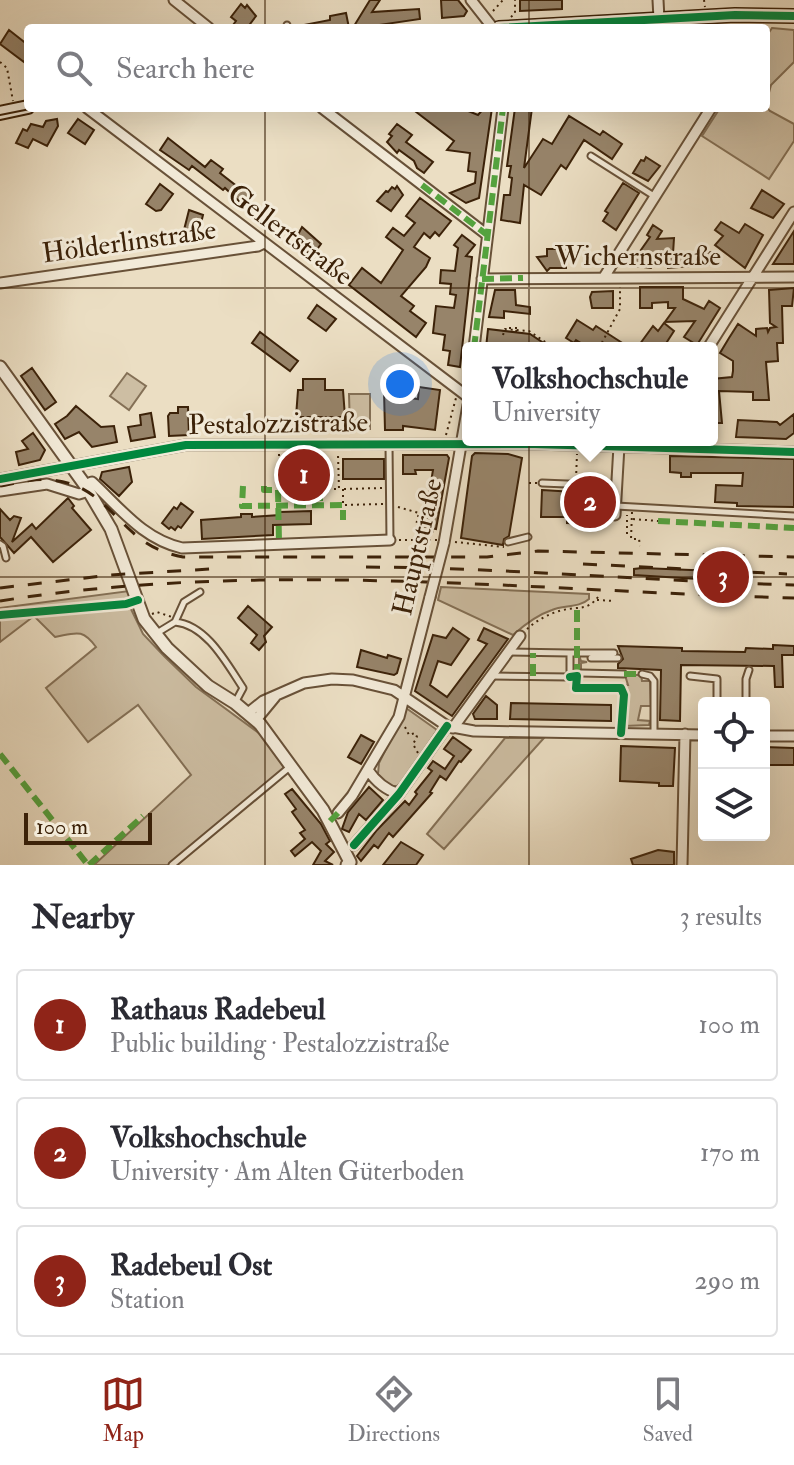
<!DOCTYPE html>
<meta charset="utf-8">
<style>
:root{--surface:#fff;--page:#f2f2f3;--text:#2b2b33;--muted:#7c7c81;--line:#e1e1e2;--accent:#8f2418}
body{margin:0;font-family:"IM FELL Double Pica",serif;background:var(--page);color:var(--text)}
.controls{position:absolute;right:24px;bottom:24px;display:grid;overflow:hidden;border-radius:8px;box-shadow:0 8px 32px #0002}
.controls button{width:72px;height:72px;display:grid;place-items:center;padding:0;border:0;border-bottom:2px solid var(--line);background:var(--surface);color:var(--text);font:40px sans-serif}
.scale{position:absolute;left:24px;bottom:20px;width:128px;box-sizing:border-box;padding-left:8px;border:4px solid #3c2209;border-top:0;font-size:22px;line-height:28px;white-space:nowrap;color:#3c2209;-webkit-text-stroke:6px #f2ead8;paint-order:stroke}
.you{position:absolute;left:400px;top:384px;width:28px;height:28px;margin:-20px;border:6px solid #fff;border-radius:50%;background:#1a73e8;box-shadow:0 0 0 12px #1a73e833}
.badge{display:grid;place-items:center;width:52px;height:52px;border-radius:50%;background:var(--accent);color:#fff;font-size:26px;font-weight:700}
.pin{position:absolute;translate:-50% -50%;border:4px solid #fff;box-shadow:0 2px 8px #0006}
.popup{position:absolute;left:462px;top:342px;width:256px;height:104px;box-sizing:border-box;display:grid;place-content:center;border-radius:8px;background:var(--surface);filter:drop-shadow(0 2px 6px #0005);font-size:26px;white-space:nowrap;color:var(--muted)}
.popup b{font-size:30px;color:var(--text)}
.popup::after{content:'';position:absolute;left:50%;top:100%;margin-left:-16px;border:16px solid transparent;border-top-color:var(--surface)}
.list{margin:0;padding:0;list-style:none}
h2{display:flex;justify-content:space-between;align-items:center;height:104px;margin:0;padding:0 32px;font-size:34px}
h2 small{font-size:26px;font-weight:400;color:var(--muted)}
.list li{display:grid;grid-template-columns:52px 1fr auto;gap:24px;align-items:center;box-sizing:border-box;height:112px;margin:0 16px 16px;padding:0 16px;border:2px solid var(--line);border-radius:8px}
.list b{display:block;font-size:30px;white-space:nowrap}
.list p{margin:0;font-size:26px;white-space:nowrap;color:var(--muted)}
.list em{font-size:26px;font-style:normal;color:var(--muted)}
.icon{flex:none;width:44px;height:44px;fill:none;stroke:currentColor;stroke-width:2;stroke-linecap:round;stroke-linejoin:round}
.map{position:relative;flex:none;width:794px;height:865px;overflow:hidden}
.search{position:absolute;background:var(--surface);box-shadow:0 8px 32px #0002;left:24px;right:24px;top:24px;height:88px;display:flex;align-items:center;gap:20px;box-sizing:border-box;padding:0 28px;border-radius:8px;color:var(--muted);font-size:30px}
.sheet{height:488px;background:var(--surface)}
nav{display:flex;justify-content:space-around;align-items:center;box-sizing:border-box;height:112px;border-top:2px solid var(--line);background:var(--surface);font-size:22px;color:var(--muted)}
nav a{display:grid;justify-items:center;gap:4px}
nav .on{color:var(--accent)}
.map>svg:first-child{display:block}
</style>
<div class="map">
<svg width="794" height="865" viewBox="0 0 794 865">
<rect width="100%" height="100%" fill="#ebdec3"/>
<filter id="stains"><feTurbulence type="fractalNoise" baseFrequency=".0025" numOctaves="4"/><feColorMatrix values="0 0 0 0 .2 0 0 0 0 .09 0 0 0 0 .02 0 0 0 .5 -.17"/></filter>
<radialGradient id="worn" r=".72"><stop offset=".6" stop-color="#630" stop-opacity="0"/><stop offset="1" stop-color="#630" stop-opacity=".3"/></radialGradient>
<!-- green -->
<path fill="#cdbea3" stroke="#847056" stroke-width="2" d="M772 28 794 30V62L771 85 766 104V37Z
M766 106 770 111 794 124V141L769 179 702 136 720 108H766Z
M127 373 146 386 129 410 110 396Z
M349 394H370V429H350Z
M441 587 589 594V599C579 608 564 605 552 610 537 615 524 625 513 635L438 600Z
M129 591 130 597 123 603 21 609 0 613V608Z
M130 607 143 634 164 656 196 687 260 734 285 768 168 865H94L191 775 138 705 88 742 46 688 96 647C82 628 76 633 55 637L34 616 0 642V617Z
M579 655 581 661 587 662 581 663V683L628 685 625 675H641L642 681H650L651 706H641L638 720 650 721 649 725 624 726 625 694 623 686H579Z
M406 708 437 730 406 778 397 786H390L378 774 379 763Z
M505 738H544L444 849 427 834Z"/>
<!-- building -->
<path fill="#97846a" stroke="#3c2209" stroke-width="2" d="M370 0H380L372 12 419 9 420 19 366 27 365 25 354 26Z
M441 0H458L467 11 464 16 442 18Z
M520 0H562V9L520 11Z
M241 4 245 8 247 5 256 16 247 28H237L233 25 236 21 231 17Z
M346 13 349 28H305L304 25 330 20V16Z
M9 30 28 45V56L24 62 0 44Z
M411 108H461L478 115 484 108H492L479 198 466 203 450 193 475 183 476 172 468 171 470 153 447 150 454 141Z
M515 108H532L524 168 543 139 552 144 569 116 600 135 603 131 622 144 612 159 584 140 566 169 561 165 541 195 524 185 520 223 501 220 504 195H510L512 178 509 177 511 166H507Z
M57 119 58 126 47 146 33 139 28 148 16 143 23 129 27 131 31 124 43 127 46 121Z
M78 119 94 130 85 144 68 133Z
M397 124 412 135 406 142 433 162 424 173 417 168 414 161 399 150 397 153 387 142 392 136 389 134Z
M168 138 205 167 211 160 223 169 220 173 238 187 241 188 244 185 255 194 245 207 225 188 223 190 192 166 189 170 160 150Z
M646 157 660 166 648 181 633 173 641 160 644 161Z
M623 183 639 193 616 230 603 221 608 213 605 211Z
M160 184 173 194 161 210 156 211 146 204Z
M397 186 403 195 391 211 377 201 386 191 388 192 392 187 395 189Z
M762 190 784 204 773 218 751 208Z
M420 198 451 221 439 236 435 232 430 238 424 233 414 247 430 258 426 267 401 296 414 306 410 311 426 323 416 337 349 285 362 268 381 283 403 250 386 237 393 228 404 236 415 223 406 216Z
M189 210 203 215 198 236 183 234Z
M721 222 739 233 745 224 763 235 745 268 715 245 723 236 715 230Z
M653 225 662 231 657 239 674 238 673 254 714 252V264L668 268V262H656L651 268 636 266V257L650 237 647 235Z
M302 227 321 244 312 256 301 248 299 251 292 246Z
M794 231V264H773Z
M462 235 475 245 466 256 472 257 460 367 448 365 450 351 443 350 445 335 433 333 436 306 454 308 456 295 450 294 451 284 440 283 441 270 455 271 458 248 454 245Z
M547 249H566V268H550L547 271 537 257 547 256Z
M640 287H683V299L704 309 709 301 720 308 697 345 684 337 695 321 665 322 675 308H668V302L652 303V308H640Z
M794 288 792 306H782L783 343H777L778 361 766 362 769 400H753V392L719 391 722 423H712V379L732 377 733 371V361L720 353 729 338 738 324 756 336V329L767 328 768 332 770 328 776 327 770 323 769 290Z
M495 290H515L516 305 530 307V314L504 311V318L489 317Z
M613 291V308H592L590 297 592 292Z
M317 305 336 319 326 331 308 318Z
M577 320 593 330 596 326 630 348H589L576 340 574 343 566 338Z
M664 323 674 331 663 348H637L653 326 658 331Z
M488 329 530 334 551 348H486Z
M260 332 298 361 290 371 252 343Z
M32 368 56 402 45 410 21 376Z
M303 379H325V390H343L345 417H296L298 390H303Z
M419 387 440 390 435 430 403 426V430H385L384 391H403V397L418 399Z
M76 406 101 427 114 426 117 442 92 447 79 432 65 439 55 424 67 416Z
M178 407H188L189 435 169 436 168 416 170 413H178Z
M151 413 155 437 131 441 128 427 141 425 140 415Z
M794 414V433L786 439 736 437 738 420 777 422 780 425Z
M33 433 45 450 40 460 19 465 16 452 28 449 22 441Z
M475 453 508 454 522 458 509 536 504 539 503 545 461 538 472 456Z
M403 455H447L449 458 436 529 421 526 426 504 424 503 426 494H429L433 470H415L416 474H403Z
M670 456 794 459V507L737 506V503L715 502 716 485 742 486 743 473H691V477H681V473L670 472Z
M343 459H384V479H343Z
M286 465H321L322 484 286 485Z
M129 467 132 482 119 496 100 479 102 472Z
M542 490 607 494 606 517 583 516V524L567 523V517H541Z
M68 498 74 506 72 508 91 530 53 562 31 537 14 553 0 537V509L10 520 14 516 21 518 12 542 32 524 36 529Z
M181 503 193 512 181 528 178 526 175 530 171 527 169 529 162 523 174 507 177 509Z
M311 511V524L273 525V535L202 539 201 520 241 517V514H252V517L280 515V512Z
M642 568 715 571 714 580 634 575V569Z
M248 606 272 627 264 636 266 642 259 650 251 643 257 635 238 618Z
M453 628 469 639 451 665 438 661 430 685 447 697 487 644 478 640 484 628 508 639 452 716 415 691 433 635 446 638Z
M773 645 794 646V655H782L783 687H775L774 666 681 665 680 721 660 720 661 670 618 668V664L623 659 618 646 682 648V651L745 652 746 648 773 649Z
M361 650 387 658 388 655 401 659 397 673 394 675 357 667Z
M486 696 497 705V719H475L473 714Z
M511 703 611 705V721L510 719Z
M361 735 374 742 361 764 348 757Z
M453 737 471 750 461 762 459 761 446 780 440 776 430 792 432 793 393 837 389 833 378 848 374 845 361 861 357 856 377 830 405 801 409 805 417 794 415 792 432 771 428 768 433 761 445 769 454 756 444 749Z
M621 746 675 748 673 786H659V783L620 781Z
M764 747 794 748V765H765Z
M369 787 383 800 366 820 359 814 349 832 342 829 348 812Z
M292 789 321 824 330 841 326 844 334 852 325 861 333 865H313L321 851 312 842 295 856 291 851 305 839 300 833 305 830 292 812 296 809 285 794Z
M401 842 423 855 416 865H383Z
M658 850 674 852V865H633L631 859Z"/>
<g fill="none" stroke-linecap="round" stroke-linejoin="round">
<!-- service casing -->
<g stroke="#685138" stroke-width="9">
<path id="service" d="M287 25V28
M591 156 654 196
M389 445 390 540
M542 483 616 486
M616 506 794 516
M508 542 528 537
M0 544 3 546 6 558
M175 622 184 602 200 592
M157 633 175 622C207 625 227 664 243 688L236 701
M570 653H614
M591 658H618
M581 673 624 674
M642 674 650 676 654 681V733
M492 676 570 677V653L510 652
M690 676 717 679V703
M746 703V679L749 670
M172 865 291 766"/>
</g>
<!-- minor casing -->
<g stroke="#685138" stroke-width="13">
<path id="minor" d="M174 0 209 28
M471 0 493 28
M658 0 659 19
M87 108 468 397
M322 108 486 234
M604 277 711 108
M482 279 794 277
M0 283 258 246 264 243
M474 348 503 108
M708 348 794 212
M0 479 186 445 535 444 794 452
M85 485 92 482C121 509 143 539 182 548L390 540
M0 491 47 484 79 494 89 491
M615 515 619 446
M444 543 468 405
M248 713 263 701 304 683 332 679 353 680 394 690 447 726 474 731 704 735
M256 720 275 697
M453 728 520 636
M764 736H794
M368 770C376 782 386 790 399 794
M338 813 352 796 399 717 430 597
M354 845 399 794 447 726
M682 865 685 734"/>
</g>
<!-- tertiary casing -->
<g stroke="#685138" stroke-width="15">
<path id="tertiary" d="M0 367 85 485 111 529 144 619 167 648 208 686 235 703 260 724 323 810 350 862 347 865"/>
</g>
<!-- secondary casing -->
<g stroke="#3c2209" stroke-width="16">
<path id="secondary" d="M499 28 735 15 794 16
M0 113 28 107"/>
</g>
<!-- path -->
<path stroke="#3c2209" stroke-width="2" stroke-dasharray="2 4" stroke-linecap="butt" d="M704 0 705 7
M493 11 503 0
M511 17 515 13V0
M0 62 7 68 13 101
M509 328H517
M503 335 505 329 529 331 554 348
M571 348H575
M599 348 620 309V287
M446 435 456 398
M279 454 280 490 339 489 338 455
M576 479 577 454
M529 483H537
M343 489V505L384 504
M344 489 382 488
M398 507 419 513 416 525
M632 512 631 539H639L640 546
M633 519 658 521
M627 534V515
M424 538 427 531 437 532
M399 540H437
M455 542 504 547
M597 600 614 601
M152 614 157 612 172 617
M527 629C537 620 550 613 563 610 580 606 587 611 598 597
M576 681V688H621L624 695 621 724
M405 727 409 735 415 733 417 737 413 744 418 753"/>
<!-- service -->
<use href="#service" stroke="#f2ead8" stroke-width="5"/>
<!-- minor -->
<use href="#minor" stroke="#f2ead8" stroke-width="9"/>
<!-- tertiary -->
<use href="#tertiary" stroke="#f2ead8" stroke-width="11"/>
<!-- secondary -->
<use href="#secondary" stroke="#f2ead8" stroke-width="12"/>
<!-- tram -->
<path stroke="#3c2209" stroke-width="2" d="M467 28 794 12
M0 115 35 108"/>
<!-- rail -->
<path stroke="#3c2209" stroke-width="3" stroke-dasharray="14 14" stroke-linecap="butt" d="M0 486C17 483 33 478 50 480 96 483 110 516 142 540 154 549 168 554 183 557H487L538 551 794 557
M583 564 787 574
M366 567C509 568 651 581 794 585
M0 588 110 575 211 569
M0 601C264 559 529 591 794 598"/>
<!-- minor-bridge casing -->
<g stroke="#685138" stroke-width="13" stroke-linecap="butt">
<path id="minor-bridge" d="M430 597 444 543"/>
</g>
<!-- path-bridge -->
<path stroke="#3c2209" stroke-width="2" stroke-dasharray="2 4" stroke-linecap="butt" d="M516 332 517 328"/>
<!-- minor-bridge -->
<use href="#minor-bridge" stroke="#f2ead8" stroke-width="9"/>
<!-- quiet -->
<path stroke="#54a23e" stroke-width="6" stroke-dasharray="12 6" stroke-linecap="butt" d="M422 185 486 234
M482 279 523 278
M474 348 503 108
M243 486 242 506 343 505V520
M264 486V490H280
M320 489V505
M278 490 279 542
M658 521 794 528
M624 674H642
M533 676V653
M577 676V609
M0 754 88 865
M330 821 338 813
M89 865 143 816"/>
<!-- cycleway casing -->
<g stroke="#f2ead8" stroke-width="13">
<path id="cycleway" d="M499 28 735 15 794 16
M0 479 186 445 535 444 794 452
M0 615 126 604 138 600
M570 677 577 676 576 688H621L624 695 621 733
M354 845 399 794 447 726"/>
</g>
<!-- cycleway -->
<use href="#cycleway" stroke="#00873e" stroke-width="8"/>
</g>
<!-- grid -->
<path fill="none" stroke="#3c2209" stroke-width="2" stroke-opacity="0.55" d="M265 0V28M529 0V28M265 108V865M529 108V865M0 288H794M0 577H794"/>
<g text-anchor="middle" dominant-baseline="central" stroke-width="6" stroke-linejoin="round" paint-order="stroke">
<!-- street labels -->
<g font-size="28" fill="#3c2209" stroke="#f2ead8">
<text transform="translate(290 235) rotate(37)">Gellertstraße</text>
<text transform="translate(129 242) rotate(-8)">Hölderlinstraße</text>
<text x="638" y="256">Wichernstraße</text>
<text transform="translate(278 424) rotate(-1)">Pestalozzistraße</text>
<text transform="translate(418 547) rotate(-77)">Hauptstraße</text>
</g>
</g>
<rect width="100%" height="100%" filter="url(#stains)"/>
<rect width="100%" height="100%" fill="url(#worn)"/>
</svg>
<div class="controls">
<button><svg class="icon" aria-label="locate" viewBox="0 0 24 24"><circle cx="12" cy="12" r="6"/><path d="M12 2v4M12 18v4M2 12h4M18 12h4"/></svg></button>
<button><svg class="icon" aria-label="layers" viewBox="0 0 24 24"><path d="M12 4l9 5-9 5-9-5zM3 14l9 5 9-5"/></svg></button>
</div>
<div class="scale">100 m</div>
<div class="you"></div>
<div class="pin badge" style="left:304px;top:475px">1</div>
<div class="pin badge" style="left:590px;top:502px">2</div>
<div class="popup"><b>Volkshochschule</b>University</div>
<div class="pin badge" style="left:723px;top:577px">3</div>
<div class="search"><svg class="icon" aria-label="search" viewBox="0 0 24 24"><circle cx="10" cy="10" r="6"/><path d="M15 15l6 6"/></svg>Search here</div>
</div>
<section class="sheet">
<h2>Nearby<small>3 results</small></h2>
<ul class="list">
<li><span class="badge">1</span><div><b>Rathaus Radebeul</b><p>Public building · Pestalozzistraße</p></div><em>100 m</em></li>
<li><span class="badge">2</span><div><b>Volkshochschule</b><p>University · Am Alten Güterboden</p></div><em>170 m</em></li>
<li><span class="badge">3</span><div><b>Radebeul Ost</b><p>Station</p></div><em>290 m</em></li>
</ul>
</section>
<nav>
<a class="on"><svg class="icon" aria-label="map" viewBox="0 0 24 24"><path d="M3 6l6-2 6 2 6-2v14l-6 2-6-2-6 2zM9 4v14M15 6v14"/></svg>Map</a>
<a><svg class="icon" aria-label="directions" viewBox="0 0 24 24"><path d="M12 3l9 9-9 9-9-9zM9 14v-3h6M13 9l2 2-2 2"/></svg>Directions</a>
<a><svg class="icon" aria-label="saved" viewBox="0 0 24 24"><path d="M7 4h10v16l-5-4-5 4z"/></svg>Saved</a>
</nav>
